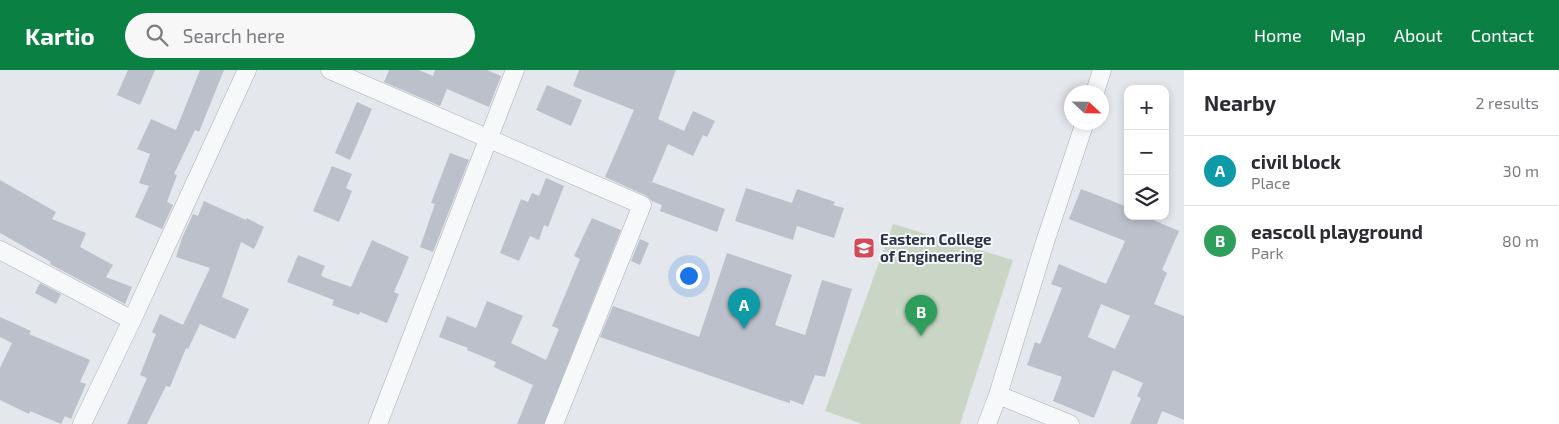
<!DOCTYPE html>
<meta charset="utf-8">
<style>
:root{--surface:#fff;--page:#f7f7f7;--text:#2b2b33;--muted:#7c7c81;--line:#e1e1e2;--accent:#0b8043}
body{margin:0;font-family:"Exo 2",sans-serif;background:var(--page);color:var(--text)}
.controls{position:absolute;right:15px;top:15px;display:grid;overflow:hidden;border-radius:10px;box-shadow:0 2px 8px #0003}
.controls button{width:45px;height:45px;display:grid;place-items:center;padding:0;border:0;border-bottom:1px solid var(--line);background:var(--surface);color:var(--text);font:25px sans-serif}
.compass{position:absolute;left:1064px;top:15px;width:45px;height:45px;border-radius:50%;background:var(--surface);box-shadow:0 2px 8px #0003;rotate:112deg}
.you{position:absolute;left:688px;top:205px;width:18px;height:18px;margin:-12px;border:4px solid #fff;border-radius:50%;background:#1a73e8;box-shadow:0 0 0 8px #1a73e833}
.badge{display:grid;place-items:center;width:32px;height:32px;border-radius:50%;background:var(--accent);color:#fff;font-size:16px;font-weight:700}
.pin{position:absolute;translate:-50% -41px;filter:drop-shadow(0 1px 2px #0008)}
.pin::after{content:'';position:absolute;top:26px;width:18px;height:15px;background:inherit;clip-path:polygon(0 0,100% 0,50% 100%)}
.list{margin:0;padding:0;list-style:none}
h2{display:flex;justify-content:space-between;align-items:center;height:65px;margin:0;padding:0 20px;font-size:21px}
h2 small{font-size:16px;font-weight:400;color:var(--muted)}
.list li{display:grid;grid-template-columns:32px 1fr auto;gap:15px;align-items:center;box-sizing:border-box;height:70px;padding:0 20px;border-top:1px solid var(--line)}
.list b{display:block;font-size:19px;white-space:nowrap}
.list p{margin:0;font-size:16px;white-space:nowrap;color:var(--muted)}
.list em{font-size:16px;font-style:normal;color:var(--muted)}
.icon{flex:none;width:28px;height:28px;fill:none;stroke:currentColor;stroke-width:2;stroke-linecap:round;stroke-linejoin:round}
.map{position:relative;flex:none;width:1184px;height:354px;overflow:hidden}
header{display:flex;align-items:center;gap:30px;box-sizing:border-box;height:70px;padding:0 25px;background:var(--accent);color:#fff}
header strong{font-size:24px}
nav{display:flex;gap:28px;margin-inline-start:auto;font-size:18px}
.search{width:350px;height:45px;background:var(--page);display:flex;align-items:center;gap:12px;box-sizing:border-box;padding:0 18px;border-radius:28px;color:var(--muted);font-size:19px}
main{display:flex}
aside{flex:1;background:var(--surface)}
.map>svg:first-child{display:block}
</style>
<header>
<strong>Kartio</strong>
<div class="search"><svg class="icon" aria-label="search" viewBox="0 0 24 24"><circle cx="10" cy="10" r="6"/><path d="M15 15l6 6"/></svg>Search here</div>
<nav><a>Home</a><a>Map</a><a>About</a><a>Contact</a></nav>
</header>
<main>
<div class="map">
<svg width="1184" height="354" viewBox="0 0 1184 354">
<rect width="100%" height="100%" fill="#e4e7ec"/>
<!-- green -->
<path fill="#c9d6c5" d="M893 154 1013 190 960 354H862L825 341Z"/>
<!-- building -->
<path fill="#bbc0ca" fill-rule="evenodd" d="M128 0H155L140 35 117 25Z
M200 0H224L199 62 195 60 174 104 177 105 167 132 173 135 162 159 135 147 149 116 139 113 150 84 137 79 151 49 176 60Z
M389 0H419L433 6 435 0H487L501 6 489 37 447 19 440 36 384 12Z
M579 0H676L658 49 684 61 693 41 715 51 707 67 703 65 693 86 668 74 652 112 725 139 717 162 660 141 662 135 652 131 647 126 605 107 634 40 573 16Z
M547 15 582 30 571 56 536 40Z
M357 32 372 39 350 90 335 83Z
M450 83 469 90 433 182 420 177 435 134 431 133Z
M332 96 352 104 346 118 352 121 339 152 313 141Z
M546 108 564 116 548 157 544 155 539 170 530 166 519 191 500 183 521 129 528 132 532 123 539 126Z
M0 110 56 142 52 149 86 163 80 177 113 195 106 207 132 217 125 234 50 194 51 192 0 163Z
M746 118 792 133 797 119 835 132 833 135 844 138 834 168 797 156 793 170 735 151Z
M1081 119 1125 136 1124 138 1128 139V146H1144L1179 161 1162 200 1167 203 1154 234 1184 246V350L1162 341 1157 354H1130L1141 328 1137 326 1143 313 1113 300 1094 348 1053 331 1062 307 1027 295 1035 272 1040 274 1062 218 1051 214 1059 194 1106 214 1125 171 1069 149ZM1101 234 1130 246 1115 279 1088 267Z
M204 131 246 150 247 148 264 157 254 179 241 172 222 227 249 239 235 269 200 254 188 279 186 278 170 317 166 316 147 354H127L147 308 140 305 156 264 152 262 160 244 183 255 210 198 176 187 182 168 193 144 198 146Z
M592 148 621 160 544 354H517L533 315 494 297 496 292 467 280 468 278 439 267 447 246 476 258 487 231 523 246 511 273 546 290 559 259 552 256 580 189 574 186Z
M640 169 649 173 640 195 631 191Z
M372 170 409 187 394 222 399 224 387 253 360 242 359 245 332 235 334 230 287 212 298 185 325 196 321 205 323 207 351 217Z
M727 183 792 205 775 255 805 265 822 210 852 219 825 307 815 305 803 335 790 330V333L780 330 600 267 613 236 699 267Z
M40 213 61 224 56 234 35 223Z
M0 247 31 261 29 264 90 290 80 312 86 314 71 349 65 346 61 354 30 341 29 344 0 330V298L12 273 0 267Z"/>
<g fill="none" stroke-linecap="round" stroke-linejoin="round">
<!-- minor casing -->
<g stroke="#a9aeb7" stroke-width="19">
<path id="minor" d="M330 0 642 135 554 354
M1095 22 1102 0
M0 180 132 250
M998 325 1070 354
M82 354 132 250 247 0
M378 354 515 0
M987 354 998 325 1045 172 1085 52"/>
</g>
<!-- minor -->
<use href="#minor" stroke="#f7f8fa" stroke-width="18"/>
</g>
<!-- icons -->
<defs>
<g id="school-square" transform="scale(1.125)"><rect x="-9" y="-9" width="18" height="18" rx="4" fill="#d1495b" stroke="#f4f6f9"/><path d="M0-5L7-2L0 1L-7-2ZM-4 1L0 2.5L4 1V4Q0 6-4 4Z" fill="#fff"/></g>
</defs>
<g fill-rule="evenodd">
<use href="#school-square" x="864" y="178"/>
</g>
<g text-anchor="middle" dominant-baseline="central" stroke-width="4" stroke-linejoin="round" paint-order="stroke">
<!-- poi labels -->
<g font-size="15" font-weight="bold" fill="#2b3445" stroke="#f4f6f9" text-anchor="start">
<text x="880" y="169">Eastern College<tspan x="880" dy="17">of Engineering</tspan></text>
</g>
</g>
</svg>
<div class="controls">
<button>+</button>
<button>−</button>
<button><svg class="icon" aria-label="layers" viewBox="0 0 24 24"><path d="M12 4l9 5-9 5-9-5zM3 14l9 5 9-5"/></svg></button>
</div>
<svg class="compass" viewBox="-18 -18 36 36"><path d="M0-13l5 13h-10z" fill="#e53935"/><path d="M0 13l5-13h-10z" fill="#7c7c81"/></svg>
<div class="you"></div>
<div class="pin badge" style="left:744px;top:259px;background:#0f9aa8">A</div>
<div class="pin badge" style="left:921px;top:266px;background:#2e9e5b">B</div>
</div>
<aside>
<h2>Nearby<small>2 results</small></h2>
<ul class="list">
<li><span class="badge" style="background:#0f9aa8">A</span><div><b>civil block</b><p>Place</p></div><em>30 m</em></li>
<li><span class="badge" style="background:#2e9e5b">B</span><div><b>eascoll playground</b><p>Park</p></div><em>80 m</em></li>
</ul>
</aside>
</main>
